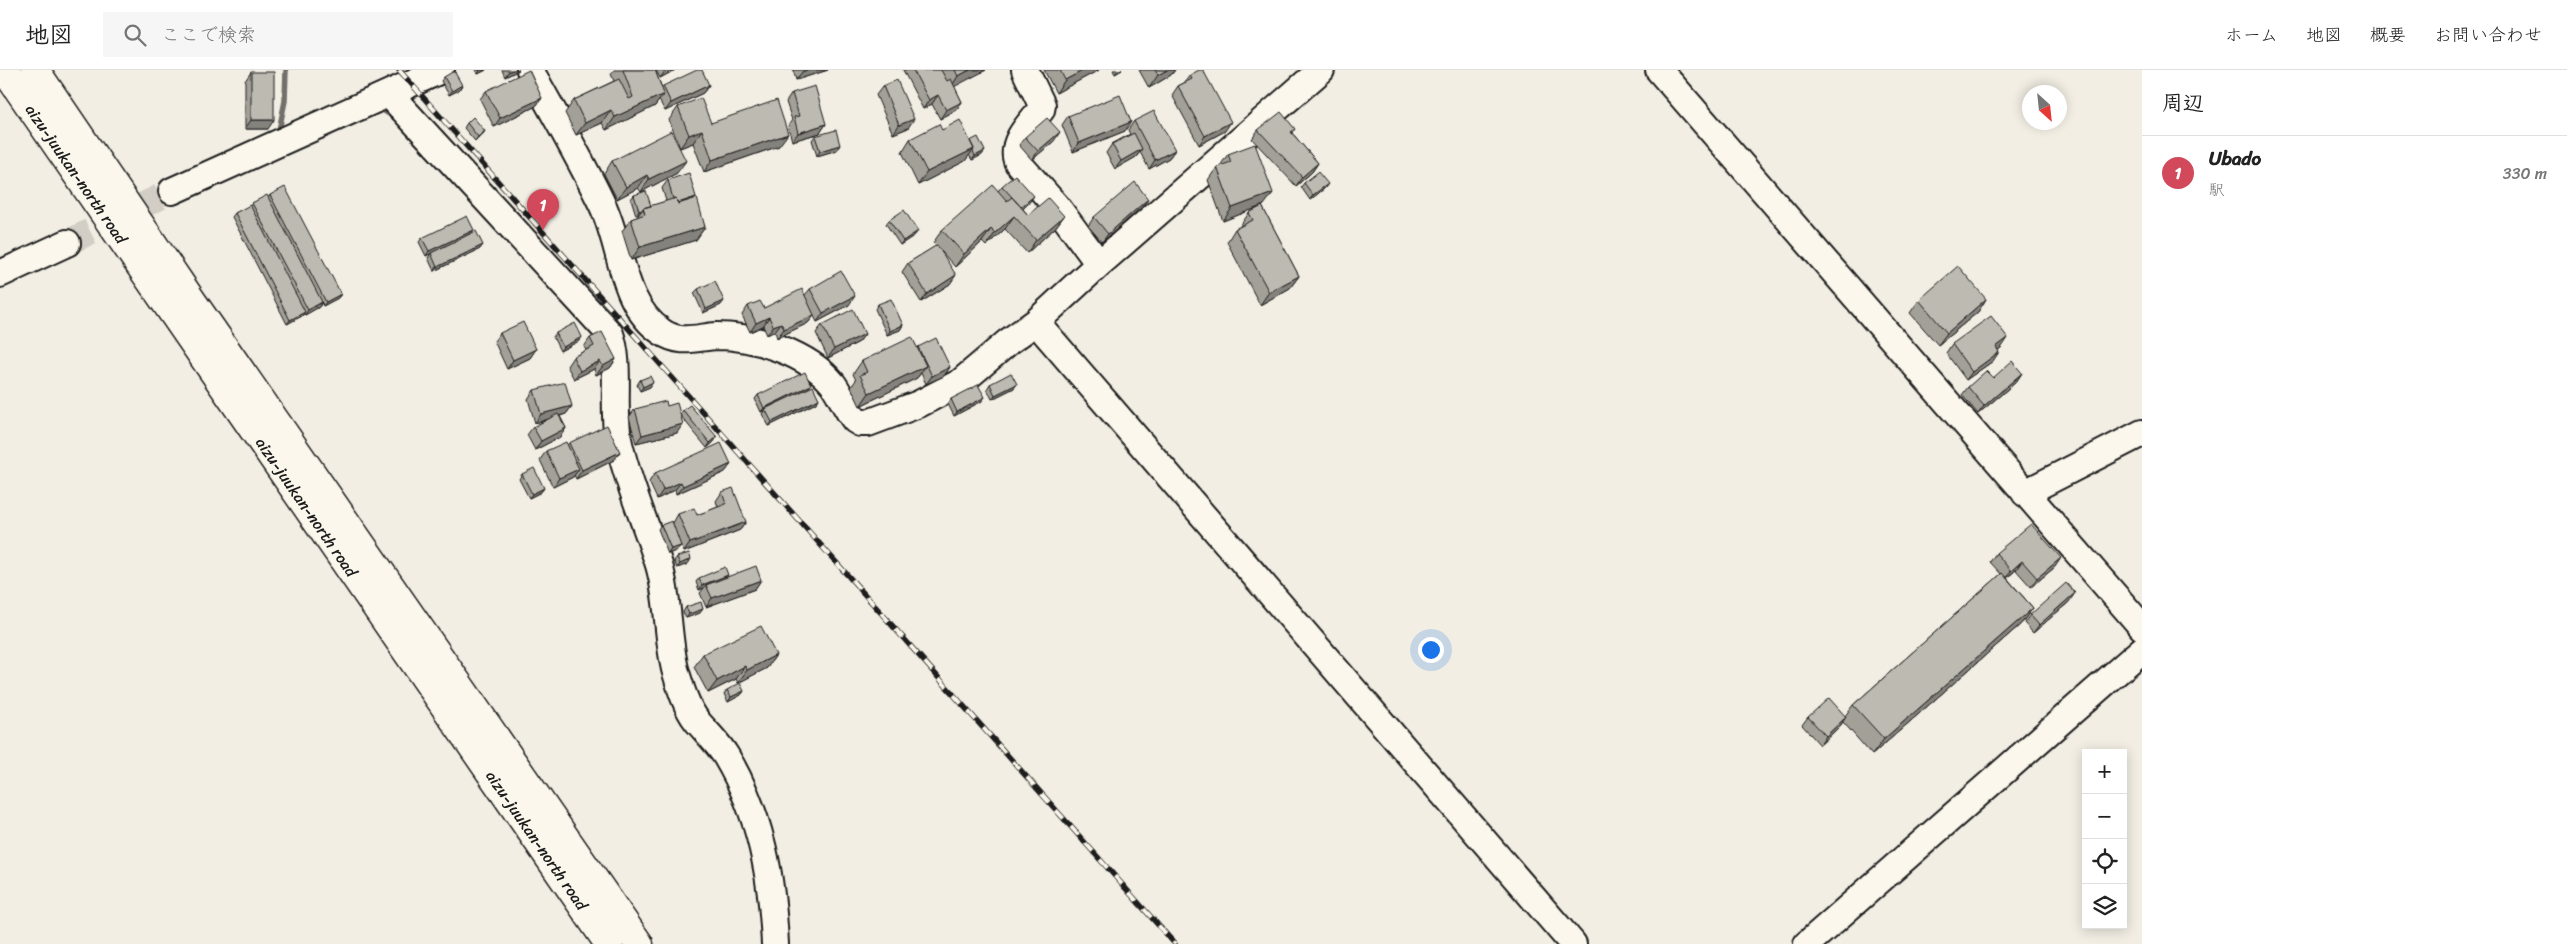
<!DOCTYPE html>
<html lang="ja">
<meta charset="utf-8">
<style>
:root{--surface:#fff;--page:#f6f6f6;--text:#222;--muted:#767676;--line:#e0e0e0;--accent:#d1495b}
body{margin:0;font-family:Sriracha,"Klee One",sans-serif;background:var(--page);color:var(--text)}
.controls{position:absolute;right:15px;bottom:15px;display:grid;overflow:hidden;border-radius:0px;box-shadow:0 2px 12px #0003}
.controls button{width:45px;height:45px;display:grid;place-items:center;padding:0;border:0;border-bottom:1px solid var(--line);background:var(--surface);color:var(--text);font:25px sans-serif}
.compass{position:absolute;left:2022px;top:15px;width:45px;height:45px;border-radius:50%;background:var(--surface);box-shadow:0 2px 12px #0003;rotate:153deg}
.you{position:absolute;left:1430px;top:579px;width:18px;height:18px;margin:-12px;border:4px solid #fff;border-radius:50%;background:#1a73e8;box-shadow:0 0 0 8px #1a73e833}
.badge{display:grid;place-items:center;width:32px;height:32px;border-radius:50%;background:var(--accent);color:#fff;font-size:16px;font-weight:700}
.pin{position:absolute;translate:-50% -41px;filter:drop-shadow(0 1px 2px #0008)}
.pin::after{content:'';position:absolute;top:26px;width:18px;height:15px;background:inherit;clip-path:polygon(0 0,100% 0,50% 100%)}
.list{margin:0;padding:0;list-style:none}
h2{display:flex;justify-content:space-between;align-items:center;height:65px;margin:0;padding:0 20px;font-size:21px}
h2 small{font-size:16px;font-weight:400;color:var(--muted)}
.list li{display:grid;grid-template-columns:32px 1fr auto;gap:15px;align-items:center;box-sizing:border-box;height:75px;padding:0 20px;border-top:1px solid var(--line)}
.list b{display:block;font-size:19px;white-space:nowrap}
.list p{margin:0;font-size:16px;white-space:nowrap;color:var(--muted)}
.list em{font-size:16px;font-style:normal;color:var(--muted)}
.icon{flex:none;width:28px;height:28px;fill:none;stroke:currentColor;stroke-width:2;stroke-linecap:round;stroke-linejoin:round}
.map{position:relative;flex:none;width:2142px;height:874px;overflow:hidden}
header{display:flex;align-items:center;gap:30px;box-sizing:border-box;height:70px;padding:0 25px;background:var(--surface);border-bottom:1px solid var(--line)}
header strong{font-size:24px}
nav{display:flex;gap:28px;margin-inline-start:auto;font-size:18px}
.search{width:350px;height:45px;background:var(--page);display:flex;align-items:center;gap:12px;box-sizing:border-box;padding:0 18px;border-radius:0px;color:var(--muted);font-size:19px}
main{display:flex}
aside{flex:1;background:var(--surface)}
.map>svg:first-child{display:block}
</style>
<header>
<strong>地図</strong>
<div class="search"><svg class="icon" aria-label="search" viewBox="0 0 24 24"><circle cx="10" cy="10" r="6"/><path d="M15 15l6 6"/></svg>ここで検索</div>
<nav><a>ホーム</a><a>地図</a><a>概要</a><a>お問い合わせ</a></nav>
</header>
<main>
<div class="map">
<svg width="2142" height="874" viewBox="0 0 2142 874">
<rect width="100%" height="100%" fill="#f2eee4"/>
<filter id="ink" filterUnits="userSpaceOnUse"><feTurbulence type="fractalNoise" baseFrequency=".02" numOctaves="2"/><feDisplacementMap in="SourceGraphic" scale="10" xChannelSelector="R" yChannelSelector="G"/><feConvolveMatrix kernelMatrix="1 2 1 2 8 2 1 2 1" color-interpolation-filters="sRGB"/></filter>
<g filter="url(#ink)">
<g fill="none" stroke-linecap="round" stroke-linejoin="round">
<!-- stream -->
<path stroke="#716f6b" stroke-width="5.5" d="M377 39 379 38 397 49
M278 65 285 31 286 0"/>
<!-- minor-tunnel -->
<path stroke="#d2cec6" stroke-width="26" stroke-dasharray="26 13" stroke-linecap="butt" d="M67 173 172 121"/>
<!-- minor casing -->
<g stroke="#1c1c1c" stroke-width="30">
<path id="minor" d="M530 0C554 44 580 88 602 134 622 175 621 235 662 262 681 275 697 267 717 266 755 266 809 284 833 314 841 325 846 339 855 350L860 353H868L919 334 961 312 1008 272 1036 252
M1025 0 1042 35 1041 40C1029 54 1009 74 1018 93L1058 138 1099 194
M1321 0 1099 194 1036 252 1573 874
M1659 0 2142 557
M389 24 610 264C621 294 612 335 618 369 627 412 646 453 659 495 669 529 667 565 675 599 680 616 686 637 697 651 707 663 718 673 726 686 761 745 772 807 775 874
M172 121 441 0
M0 204 67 173
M2025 423 2142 363
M1807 874 2142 580"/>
</g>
<!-- highway casing -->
<g stroke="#1c1c1c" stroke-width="31">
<g id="highway">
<path id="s1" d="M5 0 609 874"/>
<path d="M35 0 192 231 639 874"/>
</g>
</g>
<!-- minor -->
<use href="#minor" stroke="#fbf7ec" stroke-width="26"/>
<!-- highway -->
<use href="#highway" stroke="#fbf7ec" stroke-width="28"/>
<!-- rail casing -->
<g stroke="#1c1c1c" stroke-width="5.5">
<path id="rail" d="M399 0 1175 874"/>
</g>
<!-- rail -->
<use href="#rail" stroke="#fbf7ec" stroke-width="4" stroke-dasharray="11" stroke-linecap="butt"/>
</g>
<!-- wall -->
<path fill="#a3a098" stroke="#1c1c1c" d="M475 0H486L478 4Z
M502 0H519L505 7Z
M614 0H655L662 18 663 16 709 15 703 23 665 41 659 30 655 36 606 60 602 53 576 65 565 43 574 30 614 11 611 4Z
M656 0H675L660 8Z
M793 0H828L796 10Z
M903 0H986L954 16 962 32 956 40 940 49 932 34 923 39Z
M1044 0H1099L1056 23Z
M1113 0H1122L1115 4Z
M1139 0H1175L1171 5 1149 18Z
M251 2 268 59H245V11Z
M1190 5 1225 61 1199 75 1172 25 1178 16 1184 13Z
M444 7 462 15 459 20 449 25 441 11Z
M883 16 908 58 893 64 876 25Z
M486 21 542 28 536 36 494 57 480 29Z
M792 23 826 54 820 63 792 71 788 56 792 50 786 32Z
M678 37 711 53 779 76 704 102 693 73 680 78 669 50Z
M1068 46 1125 61 1073 82 1062 55Z
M1134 51 1175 80 1169 88 1149 99 1140 82 1136 87 1115 99 1106 83 1112 74 1130 64 1128 60Z
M467 53 485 61 482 65 475 71 464 58Z
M1295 59 1292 63 1318 93 1312 102 1296 116 1252 69 1258 60Z
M942 60 970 71 982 85 972 90 969 85 965 91 918 115 902 82 910 69Z
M815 66 837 80 817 86 812 70Z
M1025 67 1054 71 1032 90 1019 75Z
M1228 84 1264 135 1262 136 1299 206 1290 218 1260 235 1227 172 1235 159 1241 156H1240L1249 143 1261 136 1223 151 1208 110 1217 97 1220 96Z
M612 91 677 103 641 122 638 118 617 129 604 104Z
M668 110 696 127 694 129 705 157 696 170 631 190 622 161 631 149 637 147 639 144 636 145 631 129 634 125 651 136 666 131 662 118Z
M1304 113 1325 118 1310 130 1301 117Z
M1002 116 1028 134 1023 139 1028 145 1064 146 1055 158 1027 183 1005 159 986 176 982 172 955 197 941 181 950 214 921 232 902 202 908 193 936 176 933 173 942 160 998 121Z
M270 125 341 224 338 228 323 236 322 233 319 237 305 245 304 244 302 246 287 254 232 147 235 143 250 136 252 133 268 128Z
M1148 129 1142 137 1102 172 1088 156 1094 147Z
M889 150 915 165 900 175 886 154Z
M471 164 480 179 434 201 428 188 431 183 426 186 419 172 422 168Z
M698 219 721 235 703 243 694 223Z
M810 219 849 235 817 252 814 246 808 253 777 268 775 261 767 265 763 256 750 262 742 245 748 236 764 238 805 225Z
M1986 229 1978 242 1938 275 1910 243 1919 230Z
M878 234 903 255 900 260 887 265 875 239Z
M822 255 865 264 859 272 828 288 816 263Z
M500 263 536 279 530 288 507 299 494 271Z
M556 263 582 267 579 271 560 281 553 267Z
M590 268 616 289 610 298 596 305 594 299 574 309 567 296 573 287 586 280 584 277Z
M1952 274 2002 277 1998 280 1993 291 1966 310 1946 283Z
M918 277 950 297 944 306 926 314 921 303 917 308 860 336 851 317 856 310 853 304 862 291 917 278Z
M2022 303 2016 312 1978 344 1962 325 1968 317 1993 308Z
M640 310 653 312 650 317 640 321 637 315Z
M990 314H1017L1014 318 992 329 987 319Z
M809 317 819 329 816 333 769 356 762 344 764 341 761 342 755 329 758 325Z
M534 320 572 336 566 344 560 346 566 358 560 367 535 380 527 365 533 357 548 349 535 353 528 329Z
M951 329 982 331 954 346 948 334Z
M667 336 680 345 683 340 714 372 707 378 680 345 677 363 636 373 629 347 635 339Z
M569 373 614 390 576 409 574 405 573 407 553 417 540 390 546 381 567 375Z
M731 394 725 402 676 424 675 420 657 429 649 412 655 403Z
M522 404 544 418 541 422 529 428 519 409Z
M722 422 746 452 740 460 684 482 681 476 678 480 668 484 658 459 661 455 673 453 678 444 697 445 718 437 716 431Z
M1996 483 2055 497 2031 517 2016 500 2007 508 2033 538 2021 554 1872 685 1843 652 1840 656 1820 675 1802 655 1808 647 1845 646 1853 635 2001 504 1990 492Z
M677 487 688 494 677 498 674 491Z
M727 507 761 510 755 519 706 537 700 523 704 518 699 520 696 512 699 508Z
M2069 532 2033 563 2024 553 2030 545Z
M686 537 700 543 686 548 683 542Z
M703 584 776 585 767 598 738 613 736 609 708 623 694 597Z
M727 620 744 621 741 625 728 632 724 624Z"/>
<!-- shaded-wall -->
<path fill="#84827c" stroke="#1c1c1c" d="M480 0H486L478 4Z
M513 0H519L505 7 508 2Z
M666 0H675L660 8Z
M807 0H828L796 10 802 2Z
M970 0H986L950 19 958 6Z
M1084 0H1099L1056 23 1065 10Z
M1118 0H1122L1115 4Z
M1167 0H1175L1171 5 1149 18 1158 5Z
M462 15 459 20 449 25 452 21Z
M709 15 703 23 665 41 671 33Z
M664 24 655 36 606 60 615 47Z
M938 25 932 34 923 39 929 30Z
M542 28 536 36 494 57 500 48Z
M962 32 956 40 940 49 946 40Z
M611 40 602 53 576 65 585 53Z
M914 49 908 58 893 64 899 55Z
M251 50H274L268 59H245Z
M1131 52 1125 61 1073 82 1079 73Z
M1231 52 1225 61 1199 75 1205 66Z
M826 54 820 63 792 71 798 63Z
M702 60 693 73 680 78 689 65Z
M485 61 482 65 475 71 478 67Z
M1060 62 1054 71 1032 90 1038 81Z
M788 64 779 76 704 102 712 90Z
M840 75 837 80 817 86 820 81Z
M974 79 965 91 918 115 927 102Z
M1142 79 1136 87 1115 99 1121 91Z
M1175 80 1169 88 1149 99 1155 90Z
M985 81 982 85 972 90 975 86Z
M686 91 677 103 641 122 649 109Z
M1318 93 1312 102 1296 116 1302 107Z
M647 105 638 118 617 129 626 117Z
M1328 114 1325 118 1310 130 1313 125Z
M1273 123 1264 135 1223 151 1232 138Z
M1034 126 1028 134 1015 146 1021 137Z
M696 127 690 136 675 134Z
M1148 129 1142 137 1102 172 1108 164Z
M642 140 639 144 636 145 639 141Z
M1014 146 1005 159 986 176 995 163Z
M1064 146 1055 158 1027 183 1036 170Z
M705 157 696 170 631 190 640 177Z
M991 159 982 172 955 197 964 184Z
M474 160 471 164 426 186 429 181Z
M918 161 915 165 900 175 903 171Z
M483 175 480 179 434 201 437 197Z
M956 205 950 214 921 232 927 224Z
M1299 206 1290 218 1260 235 1269 222Z
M341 224 338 228 323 236 326 232Z
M855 226 849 235 817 252 823 243Z
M1986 229 1978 242 1938 275 1947 263Z
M724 231 721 235 703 243 706 239Z
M322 232 319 237 305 245 308 240Z
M305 242 302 246 287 254 290 250Z
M814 245 808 253 777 268 784 259Z
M769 247 763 256 750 262 756 253Z
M781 253 775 261 767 265 773 256Z
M903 255 900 260 887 265 890 261Z
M865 264 859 272 828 288 834 279Z
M582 267 579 271 560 281 563 277Z
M2008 268 2002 277 1990 286 1996 277Z
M536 279 530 288 507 299 513 290Z
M1999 282 1993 291 1966 310 1972 302Z
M616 289 610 298 596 305 603 296Z
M600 291 594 299 574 309 580 301Z
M926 296 917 308 860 336 869 323Z
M950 297 944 306 926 314 932 306Z
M2022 303 2016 312 1978 344 1984 336Z
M653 312 650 317 640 321 643 317Z
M1017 314 1014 318 992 329 995 325Z
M811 315 808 319 765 339 761 342 764 338Z
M985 327 982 331 954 346 957 342Z
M819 329 816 333 769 356 772 352Z
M572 336 566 344 535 353 541 344Z
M683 354 677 363 636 373 642 365Z
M566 358 560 367 535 380 541 371Z
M717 367 714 372 707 378 710 373Z
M620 382 614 390 576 409 582 400Z
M731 394 725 402 676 424 683 416Z
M579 399 573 407 553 417 559 408Z
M681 412 675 420 657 429 663 420Z
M544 418 541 422 529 428 532 424Z
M746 452 740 460 684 482 690 473Z
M681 476 678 480 668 484 671 479Z
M2061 488 2055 497 2031 517 2037 508Z
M691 489 688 494 677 498 680 494Z
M2022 491 2016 500 2005 509 2011 501Z
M728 505 725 509 706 515 704 518 699 520 702 515Z
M761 510 755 519 706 537 712 528Z
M2075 523 2069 532 2033 563 2039 555Z
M2033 538 2021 554 1872 685 1884 669Z
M703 539 700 543 686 548 689 544Z
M776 585 767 598 738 613 747 600Z
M745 596 736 609 708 623 717 611Z
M744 621 741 625 728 632 731 627Z
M1846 647 1840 656 1820 675 1826 666Z"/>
<!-- building -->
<path fill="#bdbab1" stroke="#1c1c1c" d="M529 0 542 28 500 48 486 21Z
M623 0H655L664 24 615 47 611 40 585 53 574 30 619 9 629 29 633 27Z
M697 0H702L709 15 671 33 663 16Z
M913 0H941L947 11 951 9 962 32 946 40 938 25 929 30Z
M955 0H970L958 6Z
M1060 0H1084L1065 10Z
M1155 0H1167L1158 5Z
M1199 0H1203L1231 52 1205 66 1178 16 1192 9 1190 5Z
M454 1 462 15 452 21 444 7Z
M251 2H274V50H251Z
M897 10 914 49 899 55 883 16Z
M815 16 826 54 798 63 794 47 799 46 792 23Z
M1120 25 1131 52 1079 73 1068 46Z
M701 28 711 53 777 30 788 64 712 90 702 60 689 65 678 37Z
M1154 41 1175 80 1155 90 1134 51Z
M1281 42 1295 59 1291 62 1318 93 1302 107 1258 60Z
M473 47 485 61 478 67 467 53Z
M1047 48 1060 62 1038 81 1025 67Z
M960 50 974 79 927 102 910 69 939 54 942 60Z
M836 60 840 75 820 81 815 66Z
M671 61 686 91 649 109 647 105 626 117 612 91Z
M1134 63 1142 79 1121 91 1112 74Z
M978 67 985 81 975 86 973 81 974 79 970 71Z
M1255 74 1273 123 1232 138 1217 97 1231 92 1228 84Z
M1318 102 1328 114 1313 125 1304 113Z
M689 103 696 127 678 133 676 128 673 129 668 110Z
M1015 105 1034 126 1021 137 1002 116Z
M1135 112 1148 129 1108 164 1094 147Z
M993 115 1007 131 1012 127 1028 145 1048 128 1064 146 1036 170 1014 146 995 163 991 159 964 184 942 160Z
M285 117 341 224 326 232 270 125Z
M646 121 651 136 643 138 642 140 639 141 634 125Z
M267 125 322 232 308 240 252 133Z
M676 128 678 134 697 128 705 157 640 177 631 149 645 144 643 138Z
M250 135 305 242 290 250 235 143Z
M1262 136 1299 206 1269 222 1235 159 1253 150 1249 143Z
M904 140 918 161 903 171 889 150Z
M467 146 474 160 429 181 422 168Z
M476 161 483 175 437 197 431 183Z
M937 175 956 205 927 224 908 193Z
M1958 196 1986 229 1947 263 1919 230Z
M841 201 855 226 823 243 810 219Z
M715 211 724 231 706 239 698 219Z
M802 219 814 245 784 259 781 253 773 256 769 247 756 253 748 236 760 231 764 238Z
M891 229 903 255 890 261 878 234Z
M853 239 865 264 834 279 822 255Z
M1991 246 2008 268 1996 277 1999 282 1972 302 1952 274Z
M523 252 536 279 513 290 500 263Z
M575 253 582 267 563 277 556 263Z
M602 262 616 289 603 296 600 291 580 301 573 287 594 276 590 268Z
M912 267 926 296 869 323 860 305 867 302 862 291Z
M936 268 950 297 932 306 918 277Z
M2012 291 2022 303 1984 336 1968 317 1986 301 1993 308Z
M805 302 811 315 764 338 758 325Z
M1011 303 1017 314 995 325 990 314Z
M650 306 653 312 643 317 640 310Z
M565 312 572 336 541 344 534 320Z
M978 315 985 327 957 342 951 329Z
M813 316 819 329 772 352 765 339Z
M666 331 667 336 677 333 683 354 642 365 635 339Z
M690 335 717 367 710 373 683 340Z
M558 344 566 358 541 371 533 357Z
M607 355 620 382 582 400 569 373Z
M566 372 579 399 559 408 546 381Z
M721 373 731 394 683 416 681 412 663 420 655 403Z
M534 398 544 418 532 424 522 404Z
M733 418 746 452 690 473 678 444 694 438 697 445 726 434 722 422Z
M672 451 681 476 671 479 661 455Z
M2031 454 2061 488 2037 508 2022 491 2011 501 1996 483Z
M689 483 691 489 680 494 677 487Z
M756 496 761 510 712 528 706 515Z
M725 497 728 505 702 515 699 508Z
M2002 503 2033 538 1884 669 1853 635Z
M2066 513 2075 523 2039 555 2030 545Z
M701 532 703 539 689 544 686 537Z
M761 556 776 585 747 600 745 596 717 611 703 584Z
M740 613 744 621 731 627 727 620Z
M1829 628 1846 647 1826 666 1808 647Z"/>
</g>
<g text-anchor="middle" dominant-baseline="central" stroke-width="4" stroke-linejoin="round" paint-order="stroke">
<!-- street labels -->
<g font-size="16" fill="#1c1c1c" stroke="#fbf7ec">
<text stroke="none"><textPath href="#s1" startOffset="126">aizu-juukan-north road</textPath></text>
<text stroke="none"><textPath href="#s1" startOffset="531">aizu-juukan-north road</textPath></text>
<text stroke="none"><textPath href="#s1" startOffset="936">aizu-juukan-north road</textPath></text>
</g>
</g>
</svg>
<div class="controls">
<button>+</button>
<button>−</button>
<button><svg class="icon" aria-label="locate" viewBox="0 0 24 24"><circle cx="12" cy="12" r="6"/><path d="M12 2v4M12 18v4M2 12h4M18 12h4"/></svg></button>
<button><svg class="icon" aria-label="layers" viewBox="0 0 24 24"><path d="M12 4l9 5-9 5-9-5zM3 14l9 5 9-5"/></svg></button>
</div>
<svg class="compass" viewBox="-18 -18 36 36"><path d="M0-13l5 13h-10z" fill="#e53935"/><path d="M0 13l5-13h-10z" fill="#767676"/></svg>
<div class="you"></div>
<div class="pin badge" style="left:543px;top:160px">1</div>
</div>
<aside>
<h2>周辺<small></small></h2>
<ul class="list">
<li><span class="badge">1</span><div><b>Ubado</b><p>駅</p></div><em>330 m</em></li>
</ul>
</aside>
</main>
